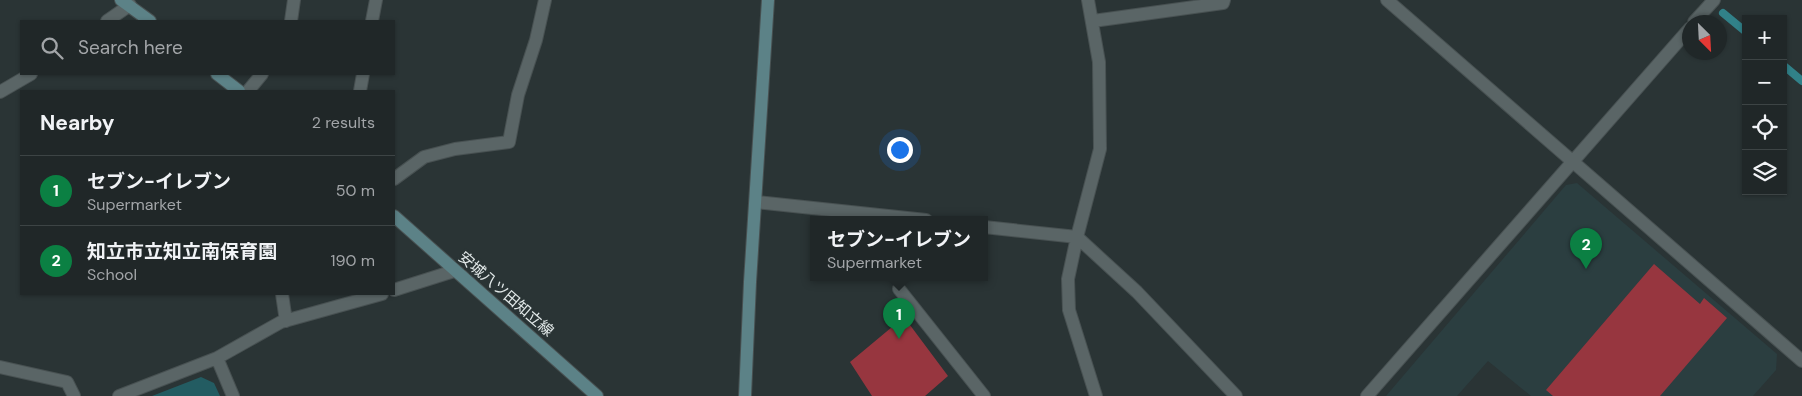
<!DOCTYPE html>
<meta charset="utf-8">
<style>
:root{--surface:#202728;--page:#2d3334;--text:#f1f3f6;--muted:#a2a5a8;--line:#3d4445;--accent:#0b8043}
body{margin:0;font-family:"DM Sans","Noto Sans JP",sans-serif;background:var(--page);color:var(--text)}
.controls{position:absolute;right:15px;top:15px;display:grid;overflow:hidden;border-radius:0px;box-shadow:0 1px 4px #0004}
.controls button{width:45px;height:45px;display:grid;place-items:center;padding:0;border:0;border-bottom:1px solid var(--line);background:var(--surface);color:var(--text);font:25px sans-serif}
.compass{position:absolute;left:1682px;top:15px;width:45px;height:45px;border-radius:50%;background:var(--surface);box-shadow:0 1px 4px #0004;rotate:156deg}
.you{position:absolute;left:899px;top:149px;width:18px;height:18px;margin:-12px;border:4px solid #fff;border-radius:50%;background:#1a73e8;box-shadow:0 0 0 8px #1a73e833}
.badge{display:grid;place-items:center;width:32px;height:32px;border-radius:50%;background:var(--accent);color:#fff;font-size:16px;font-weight:700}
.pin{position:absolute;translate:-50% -41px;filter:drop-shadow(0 1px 2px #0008)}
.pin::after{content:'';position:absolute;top:26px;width:18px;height:15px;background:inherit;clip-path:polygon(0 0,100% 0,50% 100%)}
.popup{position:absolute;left:810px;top:216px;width:178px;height:65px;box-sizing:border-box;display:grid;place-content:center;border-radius:0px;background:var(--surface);filter:drop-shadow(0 1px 4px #0005);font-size:16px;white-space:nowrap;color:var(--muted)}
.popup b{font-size:19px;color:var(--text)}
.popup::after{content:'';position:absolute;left:50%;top:100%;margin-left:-10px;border:10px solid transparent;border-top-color:var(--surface)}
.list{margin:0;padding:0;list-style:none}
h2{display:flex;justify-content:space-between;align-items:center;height:65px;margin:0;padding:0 20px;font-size:21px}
h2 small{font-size:16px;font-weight:400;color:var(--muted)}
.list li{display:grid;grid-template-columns:32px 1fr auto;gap:15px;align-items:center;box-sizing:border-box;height:70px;padding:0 20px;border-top:1px solid var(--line)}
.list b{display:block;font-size:19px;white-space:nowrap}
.list p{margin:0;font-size:16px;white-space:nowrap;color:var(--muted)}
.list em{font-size:16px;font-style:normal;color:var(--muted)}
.icon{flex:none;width:28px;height:28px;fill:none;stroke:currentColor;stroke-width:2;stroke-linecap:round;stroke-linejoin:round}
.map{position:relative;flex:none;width:1802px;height:396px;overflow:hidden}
.search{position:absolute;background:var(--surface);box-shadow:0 1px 4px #0004;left:20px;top:20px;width:375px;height:55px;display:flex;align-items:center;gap:12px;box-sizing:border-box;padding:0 18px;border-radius:0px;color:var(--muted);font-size:19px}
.panel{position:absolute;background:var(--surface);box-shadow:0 1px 4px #0004;left:20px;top:90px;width:375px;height:205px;border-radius:0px}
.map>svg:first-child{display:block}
</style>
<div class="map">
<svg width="1802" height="396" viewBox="0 0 1802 396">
<rect width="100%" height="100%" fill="#2a3435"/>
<!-- built -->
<path fill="#2b3e40" d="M1577 183 1777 354 1776 370 1753 396H1531L1488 361 1457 396H1386L1566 185Z"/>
<!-- green -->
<path fill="#235c62" d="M201 377 214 383 220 396H152Z"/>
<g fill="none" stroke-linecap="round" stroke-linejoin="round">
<!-- stream -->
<path stroke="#318189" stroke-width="8" d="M1723 13 1746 32
M1783 65 1802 81"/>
</g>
<!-- building -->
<path fill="#97363f" d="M1654 264 1700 304 1704 298 1727 318 1660 396H1553L1546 390Z
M904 317 948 376 925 396H872L850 362Z"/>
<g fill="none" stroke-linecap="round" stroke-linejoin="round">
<!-- street casing -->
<g stroke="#485152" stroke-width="14">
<path id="street" d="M1088 0 1099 62 1100 149 1077 237 1068 279 1069 310 1096 396
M1387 0 1802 361
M107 21 130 5
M291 21 294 0
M372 21 376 0
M1093 21 1223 3 1224 0
M1694 22 1714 0
M248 91 262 74
M360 91 363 74
M0 92 31 74
M394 179 424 157 455 149 509 142 518 95 536 40 545 0
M756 202 926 220
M984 227 1077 237 1137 292 1236 396
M899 289 984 396
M394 290 454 271
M282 294 286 321
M217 358 281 322 382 294
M0 367 67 382 74 396
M119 396 217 358 233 396
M1367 396 1690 28"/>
</g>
<!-- secondary casing -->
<g stroke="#485152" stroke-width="14">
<path id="secondary" d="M121 0 150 21
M217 74 239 91
M394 216 597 396
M745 396 750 282 768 0"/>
</g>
<!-- street -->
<use href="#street" stroke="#5a6566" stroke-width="12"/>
<!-- secondary -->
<use href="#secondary" stroke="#5c8287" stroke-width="12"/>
</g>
<g text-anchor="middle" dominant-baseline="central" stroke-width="5" stroke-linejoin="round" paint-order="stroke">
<!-- street labels -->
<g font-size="15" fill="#e2e9e9" stroke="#2a3435">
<text transform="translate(506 294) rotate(41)">安城八ツ田知立線</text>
</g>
</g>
</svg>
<div class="controls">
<button>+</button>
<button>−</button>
<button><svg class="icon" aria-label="locate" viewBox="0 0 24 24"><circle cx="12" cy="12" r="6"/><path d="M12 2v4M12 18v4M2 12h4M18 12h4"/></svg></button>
<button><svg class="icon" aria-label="layers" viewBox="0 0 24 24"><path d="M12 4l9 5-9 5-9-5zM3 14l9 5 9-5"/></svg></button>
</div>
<svg class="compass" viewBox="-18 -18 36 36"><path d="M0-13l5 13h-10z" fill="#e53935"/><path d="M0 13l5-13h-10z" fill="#a2a5a8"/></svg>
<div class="you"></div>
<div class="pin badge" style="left:899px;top:339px">1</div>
<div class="popup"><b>セブン-イレブン</b>Supermarket</div>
<div class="pin badge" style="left:1586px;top:269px">2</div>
<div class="search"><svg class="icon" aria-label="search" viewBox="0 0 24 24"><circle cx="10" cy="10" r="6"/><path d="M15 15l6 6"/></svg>Search here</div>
<section class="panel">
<h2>Nearby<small>2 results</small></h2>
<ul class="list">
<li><span class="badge">1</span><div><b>セブン-イレブン</b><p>Supermarket</p></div><em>50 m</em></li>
<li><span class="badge">2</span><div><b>知立市立知立南保育園</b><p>School</p></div><em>190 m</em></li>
</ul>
</section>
</div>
